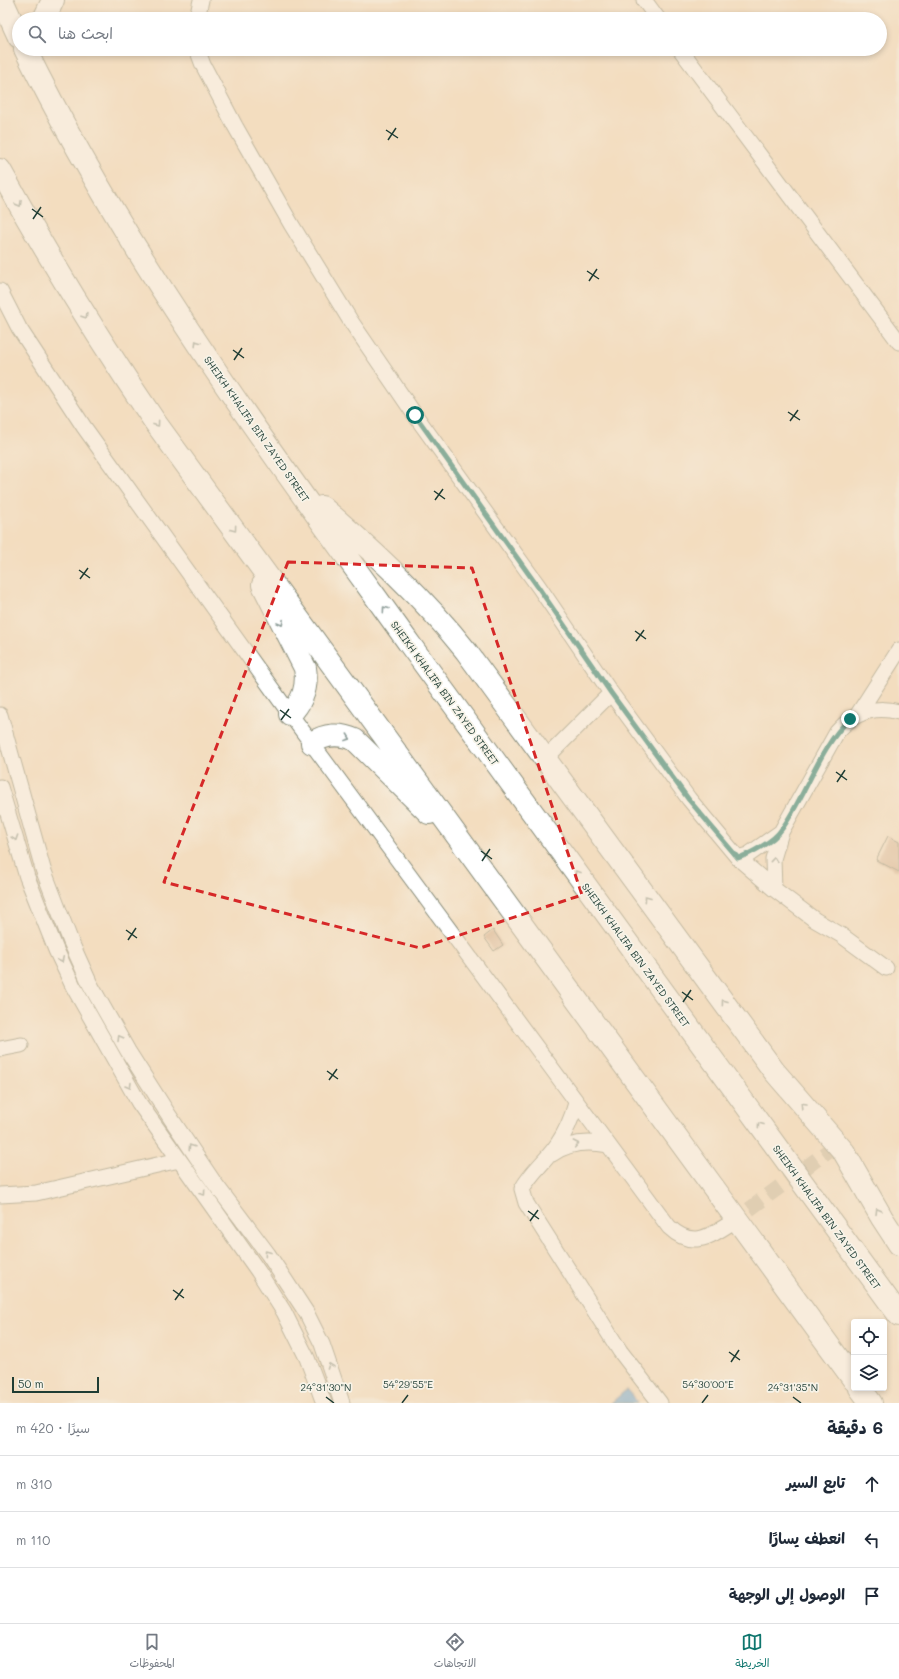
<!DOCTYPE html>
<html lang="ar">
<meta charset="utf-8">
<style>
:root{--surface:#fff;--page:#f2f2f3;--text:#1f2937;--muted:#747a83;--line:#e0e1e3;--accent:#0f766e}
body{margin:0;font-family:Mali,"Playpen Sans Arabic",sans-serif;background:var(--page);color:var(--text);direction:rtl}
.controls{position:absolute;right:12px;bottom:12px;display:grid;overflow:hidden;border-radius:4px;box-shadow:0 2px 6px #0003}
.controls button{width:36px;height:36px;display:grid;place-items:center;padding:0;border:0;border-bottom:1px solid var(--line);background:var(--surface);color:var(--text);font:20px sans-serif}
.scale{position:absolute;left:12px;bottom:10px;width:87px;box-sizing:border-box;padding-left:4px;border:2px solid #1f3d34;border-top:0;font-size:11px;line-height:14px;white-space:nowrap;color:#1f3d34;-webkit-text-stroke:3px #f7f3e8;paint-order:stroke}
.stop{position:absolute;width:12px;height:12px;margin:-9px;border:3px solid #0f766e;border-radius:50%;background:#fff}
.stop.end{background:#0f766e;border-color:#fff;box-shadow:0 1px 4px #0008}
.list{margin:0;padding:0;list-style:none}
h2{display:flex;justify-content:space-between;align-items:center;height:52px;margin:0;padding:0 16px;font-size:17px}
h2 small{font-size:13px;font-weight:400;color:var(--muted)}
.list li{display:grid;grid-template-columns:26px 1fr auto;gap:12px;align-items:center;box-sizing:border-box;height:56px;padding:0 16px;border-top:1px solid var(--line)}
.list b{display:block;font-size:15px;white-space:nowrap}
.list em{font-size:13px;font-style:normal;color:var(--muted)}
.icon{flex:none;width:22px;height:22px;fill:none;stroke:currentColor;stroke-width:2;stroke-linecap:round;stroke-linejoin:round}
.map{position:relative;flex:none;width:899px;height:1403px;overflow:hidden;direction:ltr}
.search{position:absolute;background:var(--surface);box-shadow:0 2px 6px #0003;left:12px;right:12px;top:12px;height:44px;display:flex;align-items:center;gap:10px;box-sizing:border-box;padding:0 14px;border-radius:22px;color:var(--muted);font-size:15px}
.sheet{height:220px;background:var(--surface)}
nav{display:flex;justify-content:space-around;align-items:center;box-sizing:border-box;height:56px;border-top:1px solid var(--line);background:var(--surface);font-size:11px;color:var(--muted)}
nav a{display:grid;justify-items:center;gap:2px}
nav .on{color:var(--accent)}
.map>svg:first-child{display:block}
</style>
<div class="map">
<svg width="899" height="1403" viewBox="0 0 899 1403">
<rect width="100%" height="100%" fill="#f7f3e8"/>
<filter id="ink" filterUnits="userSpaceOnUse"><feTurbulence type="fractalNoise" baseFrequency=".025" numOctaves="2"/><feDisplacementMap in="SourceGraphic" scale="8" xChannelSelector="R" yChannelSelector="G"/><feConvolveMatrix kernelMatrix="1 2 1 2 8 2 1 2 1" color-interpolation-filters="sRGB"/></filter>
<filter id="wash" filterUnits="userSpaceOnUse"><feTurbulence type="fractalNoise" baseFrequency=".012" numOctaves="4" result="noise"/><feDisplacementMap in="SourceGraphic" scale="16" xChannelSelector="R" yChannelSelector="G"/><feGaussianBlur stdDeviation="0.9" result="paint"/><feColorMatrix in="noise" values="0 0 0 0 0 0 0 0 0 0 0 0 0 0 0 0 0 1.4 0 .05"/><feComposite in="paint" operator="in"/></filter>
<g filter="url(#wash)">
<rect width="100%" height="100%" fill="#f3ddbf"/>
<!-- water -->
<path fill="#66a8da" stroke="#427287" d="M627 1390 638 1403H611L626 1390Z"/>
<g id="blocks">
<!-- building -->
<path fill="#d2ad8d" d="M888 836 899 842V872L876 860Z
M493 930 503 945 494 951 484 937Z"/>
</g>
</g>
<g filter="url(#ink)">
<use href="#blocks" fill-opacity="0" stroke="#898d7a" stroke-width="1"/>
<g fill="none" stroke-linecap="round" stroke-linejoin="round">
<!-- minor-tunnel -->
<path stroke="#c9bda3" stroke-width="15" stroke-dasharray="15 8" stroke-linecap="butt" d="M731 1223 832 1148"/>
<!-- minor casing -->
<g stroke="#898d7a" stroke-width="17">
<path id="minor" d="M644 0 658 19
M197 19 201 0
M197 49 203 65 235 126 291 224 350 320 415 415 539 587 611 693 689 799 738 858 774 889 815 920 841 935 886 968
M680 49 899 342
M0 291 19 328 84 427 290 714 669 1227C692 1249 709 1237 731 1223
M858 714 899 650
M0 715 43 869 71 942 90 984 128 1051 170 1117 213 1181 268 1254 306 1312 322 1344 342 1403
M545 759 611 693
M0 787 27 877 56 950 73 986 139 1103 258 1271 284 1312 307 1358 324 1403
M738 858 748 855 781 832
M774 889 773 859 781 832 837 732C853 713 874 705 899 712
M0 1049 21 1045
M576 1103C572 1118 566 1132 557 1145 546 1161 531 1172 522 1189L526 1203 620 1351 660 1403
M552 1154C569 1142 588 1141 608 1145
M0 1195 36 1193 179 1160"/>
</g>
<!-- highway casing -->
<g stroke="#898d7a" stroke-width="24">
<path id="highway" d="M2 0 19 37
M44 19 53 0
M25 49C130 263 273 454 411 646 573 869 736 1092 899 1315
M0 170C48 257 99 340 155 422L854 1380
M322 507C374 552 423 597 466 651L774 1071 844 1152 882 1218 899 1244
M263 585 305 668C308 687 303 701 290 714
M312 743C325 734 340 733 355 740L429 813
M860 1388 871 1403"/>
</g>
<!-- minor -->
<use href="#minor" stroke="#fff" stroke-width="15"/>
<!-- highway -->
<use href="#highway" stroke="#fff" stroke-width="22"/>
</g>
<!-- one-way arrows -->
<defs><path id="oneway-chevron" d="M-2-3.5L2.5 0L-2 3.5" fill="none" stroke-width="1.6" stroke-linecap="round" stroke-linejoin="round"/></defs>
<g stroke="#8f9e9a">
<use href="#oneway-chevron" transform="translate(19 204) rotate(61)"/>
<use href="#oneway-chevron" transform="translate(85 316) rotate(58)"/>
<use href="#oneway-chevron" transform="translate(197 343) rotate(-123)"/>
<use href="#oneway-chevron" transform="translate(157 424) rotate(54)"/>
<use href="#oneway-chevron" transform="translate(234 529) rotate(54)"/>
<use href="#oneway-chevron" transform="translate(385 609) rotate(-126)"/>
<use href="#oneway-chevron" transform="translate(281 623) rotate(62)"/>
<use href="#oneway-chevron" transform="translate(348 738) rotate(20)"/>
<use href="#oneway-chevron" transform="translate(15 838) rotate(72)"/>
<use href="#oneway-chevron" transform="translate(774 860) rotate(-84)"/>
<use href="#oneway-chevron" transform="translate(577 873) rotate(-126)"/>
<use href="#oneway-chevron" transform="translate(647 898) rotate(-126)"/>
<use href="#oneway-chevron" transform="translate(61 960) rotate(65)"/>
<use href="#oneway-chevron" transform="translate(724 1002) rotate(-126)"/>
<use href="#oneway-chevron" transform="translate(120 1038) rotate(-121)"/>
<use href="#oneway-chevron" transform="translate(129 1086) rotate(59)"/>
<use href="#oneway-chevron" transform="translate(803 1105) rotate(-133)"/>
<use href="#oneway-chevron" transform="translate(760 1125) rotate(-126)"/>
<use href="#oneway-chevron" transform="translate(576 1144) rotate(-11)"/>
<use href="#oneway-chevron" transform="translate(191 1147) rotate(-124)"/>
<use href="#oneway-chevron" transform="translate(203 1193) rotate(54)"/>
<use href="#oneway-chevron" transform="translate(878 1211) rotate(-121)"/>
<use href="#oneway-chevron" transform="translate(267 1253) rotate(-126)"/>
<use href="#oneway-chevron" transform="translate(330 1366) rotate(-110)"/>
</g>
</g>
<g fill="none" stroke-linecap="round" stroke-linejoin="round" filter="url(#ink)">
<!-- route -->
<path stroke="#0f766e" stroke-width="5" d="M415 415 538 587 611 693 689 800 738 858C750 854 774 841 781 830 805 798 820 745 850 719"/>
</g>
<!-- marked area -->
<path d="M0 0H899V1403H0ZM288 562 472 568 582 895 420 948 164 882Z" fill="#f3ddbf" fill-opacity=".55" fill-rule="evenodd"/>
<path fill="none" stroke="#d62828" stroke-width="3" stroke-dasharray="8 5" stroke-linejoin="round" d="M288 562 472 568 582 895 420 948 164 882Z"/>
<!-- ticks -->
<path fill="none" stroke="#1f3d34" stroke-width="1.5" d="M386 130 398 138M388 140 396 128M32 209 43 217M33 219 41 207M587 271 599 279M589 281 597 269M233 350 244 358M234 360 242 348M788 412 800 420M790 421 798 410M434 491 445 499M435 500 443 489M79 570 90 578M80 579 88 568M635 631 646 639M636 641 644 630M280 710 291 718M281 720 289 709M836 772 847 780M837 782 845 770M481 851 492 859M482 861 490 849M126 930 137 938M128 940 136 928M682 992 693 1000M683 1002 691 990M327 1071 338 1079M329 1080 337 1069M528 1211 539 1219M530 1221 538 1210M173 1290 184 1298M175 1300 183 1289M729 1352 740 1360M731 1362 739 1350M326 1397 334 1403M793 1397 801 1403M402 1403 408 1395M702 1403 708 1395"/>
<g text-anchor="middle" dominant-baseline="central" stroke-width="3.5" stroke-linejoin="round" paint-order="stroke">
<!-- street labels -->
<g font-size="10" fill="#1f3d34" stroke="#f7f3e8">
<text transform="translate(257 429) rotate(55)">SHEIKH KHALIFA BIN ZAYED STREET</text>
<text transform="translate(445 693) rotate(54)">SHEIKH KHALIFA BIN ZAYED STREET</text>
<text transform="translate(636 955) rotate(54)">SHEIKH KHALIFA BIN ZAYED STREET</text>
<text transform="translate(827 1217) rotate(54)">SHEIKH KHALIFA BIN ZAYED STREET</text>
</g>
</g>
<g font-size="10" text-anchor="middle" fill="#1f3d34" stroke="#f7f3e8" stroke-width="3.5" stroke-linejoin="round" paint-order="stroke">
<text x="408" y="1388">54°29'55"E</text>
<text x="708" y="1388">54°30'00"E</text>
<text x="326" y="1391">24°31'30"N</text>
<text x="793" y="1391">24°31'35"N</text>
</g>
</svg>
<div class="controls">
<button><svg class="icon" aria-label="locate" viewBox="0 0 24 24"><circle cx="12" cy="12" r="6"/><path d="M12 2v4M12 18v4M2 12h4M18 12h4"/></svg></button>
<button><svg class="icon" aria-label="layers" viewBox="0 0 24 24"><path d="M12 4l9 5-9 5-9-5zM3 14l9 5 9-5"/></svg></button>
</div>
<div class="scale">50 m</div>
<div class="stop" style="left:415px;top:415px"></div>
<div class="stop end" style="left:850px;top:719px"></div>
<div class="search"><svg class="icon" aria-label="search" viewBox="0 0 24 24"><circle cx="10" cy="10" r="6"/><path d="M15 15l6 6"/></svg>ابحث هنا</div>
</div>
<section class="sheet">
<h2>6 دقيقة<small>سيرًا · 420 m</small></h2>
<ul class="list">
<li><svg class="icon" aria-label="ahead" viewBox="0 0 24 24"><path d="M12 20V5M6 11l6-6 6 6"/></svg><div><b>تابع السير</b></div><em>310 m</em></li>
<li><svg class="icon" aria-label="left" viewBox="0 0 24 24"><path d="M17 20v-9H6M10 6l-5 5 5 5"/></svg><div><b>انعطف يسارًا</b></div><em>110 m</em></li>
<li><svg class="icon" aria-label="arrive" viewBox="0 0 24 24"><path d="M6 21V4h12l-3 4 3 4H6"/></svg><div><b>الوصول إلى الوجهة</b></div></li>
</ul>
</section>
<nav>
<a class="on"><svg class="icon" aria-label="map" viewBox="0 0 24 24"><path d="M3 6l6-2 6 2 6-2v14l-6 2-6-2-6 2zM9 4v14M15 6v14"/></svg>الخريطة</a>
<a><svg class="icon" aria-label="directions" viewBox="0 0 24 24"><path d="M12 3l9 9-9 9-9-9zM9 14v-3h6M13 9l2 2-2 2"/></svg>الاتجاهات</a>
<a><svg class="icon" aria-label="saved" viewBox="0 0 24 24"><path d="M7 4h10v16l-5-4-5 4z"/></svg>المحفوظات</a>
</nav>
